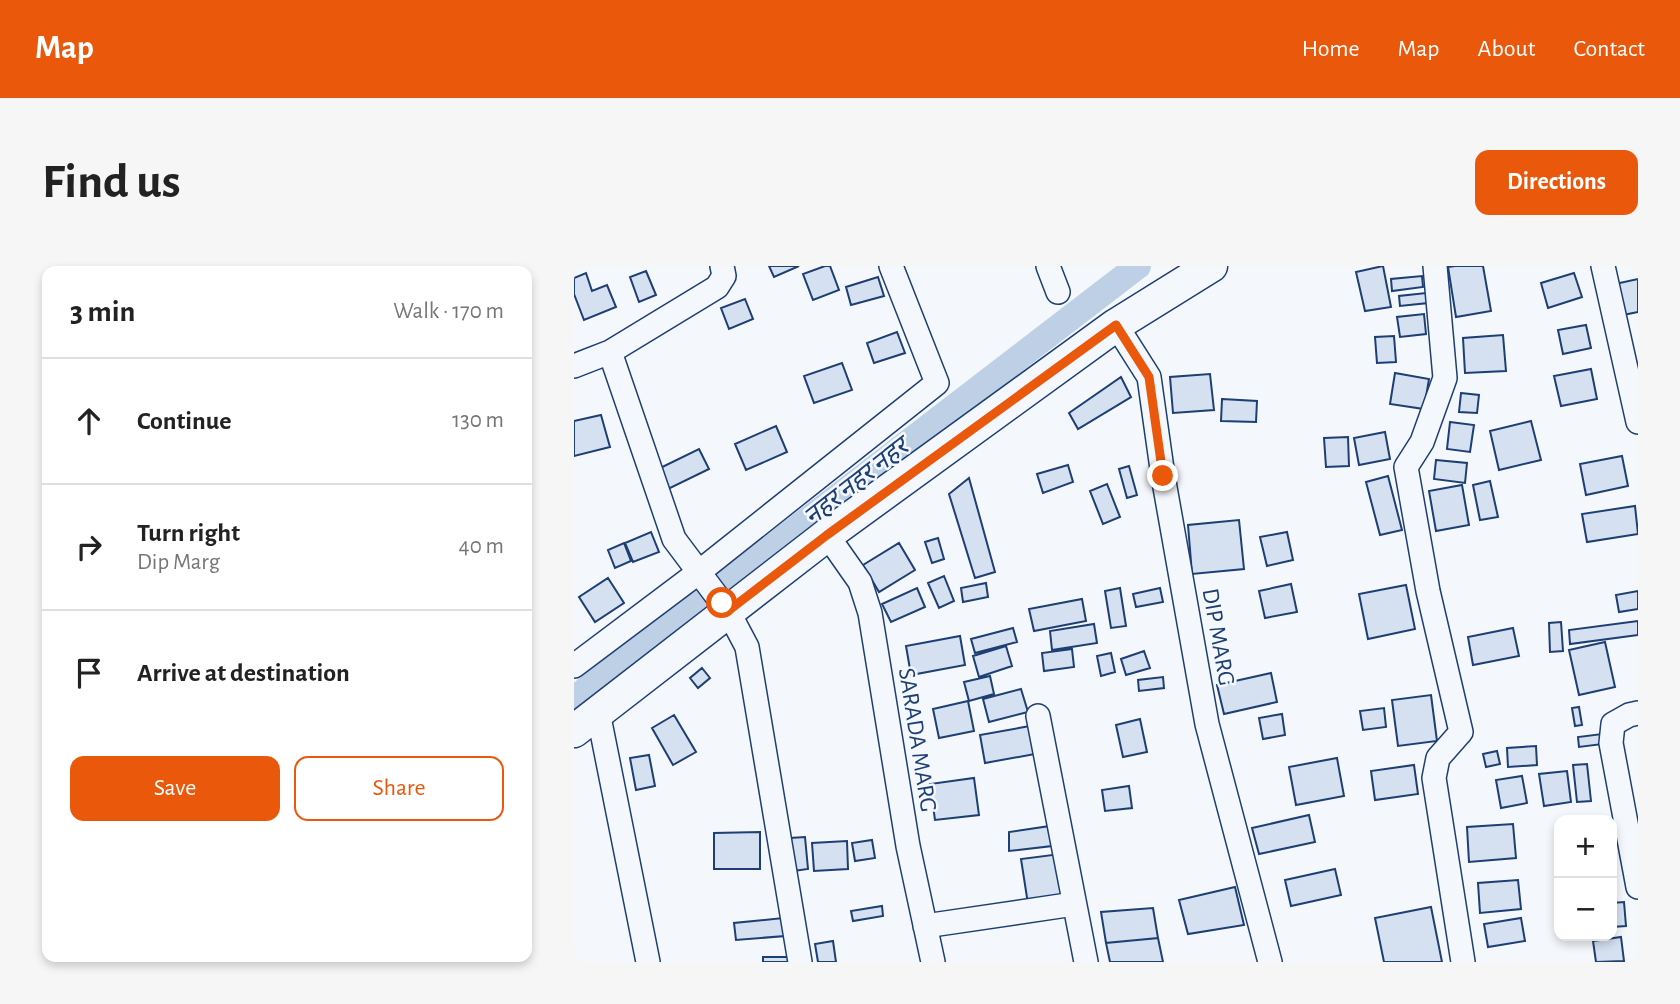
<!DOCTYPE html>
<meta charset="utf-8">
<style>
:root{--surface:#fff;--page:#f6f6f6;--text:#222;--muted:#767676;--line:#e0e0e0;--accent:#ea580c}
body{margin:0;font-family:"Alegreya Sans","Noto Sans Devanagari",sans-serif;background:var(--page);color:var(--text)}
.controls{position:absolute;right:21px;bottom:21px;display:grid;overflow:hidden;border-radius:14px;box-shadow:0 4px 10px #0003}
.controls button{width:63px;height:63px;display:grid;place-items:center;padding:0;border:0;border-bottom:2px solid var(--line);background:var(--surface);color:var(--text);font:35px sans-serif}
.stop{position:absolute;width:21px;height:21px;margin:-16px;border:5px solid #ea580c;border-radius:50%;background:#fff}
.stop.end{background:#ea580c;border-color:#fff;box-shadow:0 2px 7px #0008}
.list{margin:0;padding:0;list-style:none}
h2{display:flex;justify-content:space-between;align-items:center;height:91px;margin:0;padding:0 28px;font-size:30px}
h2 small{font-size:23px;font-weight:400;color:var(--muted)}
.list li{display:grid;grid-template-columns:46px 1fr auto;gap:21px;align-items:center;box-sizing:border-box;height:126px;padding:0 28px;border-top:2px solid var(--line)}
.list b{display:block;font-size:26px;white-space:nowrap}
.list p{margin:0;font-size:23px;white-space:nowrap;color:var(--muted)}
.list em{font-size:23px;font-style:normal;color:var(--muted)}
.actions{display:flex;gap:14px;padding:21px 28px}
.actions a{flex:1;padding:16px 0;border:2px solid var(--accent);border-radius:14px;text-align:center;font-size:24px;color:var(--accent)}
.actions .main{background:var(--accent);color:#fff}
.icon{flex:none;width:38px;height:38px;fill:none;stroke:currentColor;stroke-width:2;stroke-linecap:round;stroke-linejoin:round}
.map{position:relative;flex:none;width:1064px;height:696px;overflow:hidden;border-radius:14px}
header{display:flex;align-items:center;gap:42px;box-sizing:border-box;height:98px;padding:0 35px;background:var(--accent);color:#fff}
header strong{font-size:33px}
nav{display:flex;gap:38px;margin-inline-start:auto;font-size:24px}
.intro{display:flex;align-items:center;justify-content:space-between;box-sizing:border-box;height:168px;padding:0 42px}
h1{margin:0;font-size:49px}
.button{padding:18px 32px;border-radius:14px;background:var(--accent);color:#fff;font-size:24px;font-weight:700}
main{display:flex;gap:42px;padding:0 42px}
aside{flex:1;background:var(--surface);border-radius:14px;box-shadow:0 4px 10px #0003}
.map>svg:first-child{display:block}
</style>
<header>
<strong>Map</strong>
<nav><a>Home</a><a>Map</a><a>About</a><a>Contact</a></nav>
</header>
<div class="intro"><h1>Find us</h1><a class="button">Directions</a></div>
<main>
<aside>
<h2>3 min<small>Walk · 170 m</small></h2>
<ul class="list">
<li><svg class="icon" aria-label="ahead" viewBox="0 0 24 24"><path d="M12 20V5M6 11l6-6 6 6"/></svg><div><b>Continue</b></div><em>130 m</em></li>
<li><svg class="icon" aria-label="right" viewBox="0 0 24 24"><path d="M7 20v-9h11M14 6l5 5-5 5"/></svg><div><b>Turn right</b><p>Dip Marg</p></div><em>40 m</em></li>
<li><svg class="icon" aria-label="arrive" viewBox="0 0 24 24"><path d="M6 21V4h12l-3 4 3 4H6"/></svg><div><b>Arrive at destination</b></div></li>
</ul>
<div class="actions"><a class="main">Save</a><a>Share</a></div>
</aside>
<div class="map">
<svg width="1064" height="696" viewBox="0 0 1064 696">
<rect width="100%" height="100%" fill="#f4f7fb"/>
<g fill="none" stroke-linecap="round" stroke-linejoin="round">
<!-- canal -->
<path stroke="#bed0e5" stroke-width="26" d="M0 433 564 0"/>
</g>
<!-- building -->
<path fill="#d5e0f0" stroke="#1d3f73" stroke-width="2" d="M195 0H225L200 11Z
M251 0H256L265 24 239 34 229 8Z
M809 0 817 41 791 45 782 6Z
M881 0H909L917 45 882 51 874 1Z
M72 5 82 29 65 36 56 11Z
M12 7 18 25 33 19 42 41 10 54 0 28V12Z
M1000 7 1008 31 974 42 967 17Z
M848 10 849 21 818 25 817 13Z
M304 11 310 30 277 39 272 21Z
M1064 13V46L1049 49 1041 18Z
M852 27 854 37 826 40 825 30Z
M171 33 179 53 155 63 147 42Z
M850 48 852 68 826 71 823 51Z
M1012 59 1017 82 989 88 984 64Z
M323 66 331 87 300 97 293 77Z
M929 69 932 105 891 107 889 72Z
M820 70 822 96 803 97 801 71Z
M268 97 278 124 240 137 230 110Z
M1017 103 1023 133 987 140 980 110Z
M821 107 855 113 850 143 816 138Z
M636 108 640 144 599 147 596 111Z
M547 111 557 131 504 163 495 147Z
M887 127 905 129 903 147 885 146Z
M648 133 683 135 682 156 647 155Z
M27 149 36 181 0 190V155Z
M957 155 967 194 925 204 916 165Z
M876 156 900 159 896 186 873 183Z
M202 160 213 186 172 204 161 178Z
M811 166 816 193 785 199 780 172Z
M774 171 775 200 752 201 750 172Z
M125 183 135 203 90 225 80 205Z
M1048 190 1054 220 1012 229 1006 198Z
M862 194 893 197 891 217 860 213Z
M494 199 499 216 469 227 463 208Z
M555 200 563 229 553 232 545 203Z
M814 210 828 264 806 269 792 216Z
M395 212 421 306 401 312 375 228Z
M916 215 924 251 906 254 899 219Z
M533 218 546 251 529 258 516 225Z
M888 219 895 259 862 265 855 225Z
M1061 240 1064 268 1013 276 1008 248Z
M665 254 670 303 618 308 614 259Z
M77 266 85 286 59 296 51 277Z
M713 266 719 294 693 300 686 271Z
M364 272 370 293 358 297 351 276Z
M50 277 57 295 41 302 34 284Z
M325 277 341 304 305 326 289 299Z
M370 310 380 335 365 342 354 317Z
M34 312 50 337 21 356 5 331Z
M412 317 414 331 389 336 387 322Z
M717 318 723 346 691 352 685 325Z
M832 319 841 363 794 373 785 328Z
M343 322 351 341 317 356 308 338Z
M546 322 552 360 537 362 531 325Z
M586 322 589 336 562 341 559 328Z
M1064 325V343L1045 346 1042 329Z
M508 333 512 355 460 365 455 343Z
M1064 355V369L996 378 995 364Z
M987 356 989 385 976 386 975 357Z
M520 358 523 377 478 384 476 365Z
M439 362 443 376 401 387 397 373Z
M939 362 945 390 899 399 894 371Z
M386 370 391 399 337 409 332 380Z
M1031 376 1041 421 1005 429 995 384Z
M432 380 438 400 405 411 399 390Z
M498 383 500 401 470 405 468 387Z
M570 385 576 402 552 409 547 393Z
M537 387 541 406 527 410 523 390Z
M128 402 136 412 124 422 116 412Z
M697 407 703 436 650 448 643 419Z
M416 410 420 428 395 435 390 416Z
M589 411 590 422 565 425 564 414Z
M447 423 454 446 415 456 409 433Z
M857 429 863 475 824 480 818 434Z
M394 435 400 465 365 472 359 443Z
M1005 441 1008 459 1001 460 998 442Z
M810 442 812 461 789 464 786 445Z
M708 448 711 469 689 473 685 452Z
M100 449 122 486 99 499 78 462Z
M566 453 573 486 549 491 542 459Z
M456 460 461 488 411 497 406 469Z
M1028 468 1029 478 1005 481 1004 471Z
M962 480 963 499 934 501 933 482Z
M923 485 926 498 912 501 909 488Z
M75 489 81 520 62 524 56 492Z
M763 492 770 530 722 539 715 501Z
M1013 498 1017 535 1003 536 999 499Z
M840 499 844 528 801 534 797 505Z
M993 505 997 536 970 540 965 508Z
M948 510 953 537 927 542 922 514Z
M400 512 405 549 361 554 356 518Z
M555 520 558 542 531 545 528 524Z
M735 549 741 576 685 588 678 562Z
M939 558 942 592 895 596 893 561Z
M476 560 478 580 435 585V566Z
M186 566V603H140V567Z
M231 571 234 603 219 605 216 572Z
M298 574 301 592 281 595 278 577Z
M273 575 274 603 240 605 238 577Z
M486 588 493 632 454 638 447 593Z
M761 603 767 629 717 640 711 614Z
M944 614 947 643 906 647 904 617Z
M661 621 670 659 614 668 605 634Z
M1050 636 1052 660 1038 661V637Z
M308 640 309 650 279 655 277 645Z
M857 641 868 696H810L801 652Z
M579 642 584 672 532 677 527 646Z
M209 652 211 670 162 674 160 657Z
M947 652 951 675 914 681 910 658Z
M1047 671 1050 695 1022 696 1019 675Z
M584 672 589 696H536L532 677Z
M259 675 262 696H244L241 678Z
M189 691H217V696H189Z"/>
<g fill="none" stroke-linecap="round" stroke-linejoin="round">
<!-- minor casing -->
<g stroke="#1d3f73" stroke-width="26">
<path id="minor" d="M474 0 484 26
M861 0 871 112 848 176 832 201 854 325 887 466 864 492 860 512 889 696
M1029 0 1064 156
M542 59 575 111 589 210 633 458 696 696
M36 86 143 21 150 10 148 0
M0 100 36 86 100 273 154 345 173 381 226 696
M253 269 286 316 296 347 334 580 359 696
M0 400 125 306 363 117 317 0
M24 446 74 696
M1064 447 1055 449 1039 458 1037 477 1064 621
M464 450 512 696
M351 660 500 638"/>
</g>
<!-- secondary casing -->
<g stroke="#1d3f73" stroke-width="35">
<path id="secondary" d="M0 465 253 269 542 59 637 0"/>
</g>
<!-- minor -->
<use href="#minor" stroke="#f4f7fb" stroke-width="23"/>
<!-- secondary -->
<use href="#secondary" stroke="#f4f7fb" stroke-width="32"/>
</g>
<g fill="none" stroke-linecap="round" stroke-linejoin="round">
<!-- route -->
<path stroke="#ea580c" stroke-width="9" d="M148 337 154 345 253 269 542 59 575 111 589 210"/>
</g>
<g text-anchor="middle" dominant-baseline="central" stroke-width="5" stroke-linejoin="round" paint-order="stroke">
<!-- street labels -->
<g font-size="24" fill="#1d3f73" stroke="#f4f7fb">
<text transform="translate(644 371) rotate(80)">DIP MARG</text>
<text transform="translate(343 474) rotate(81)">SARADA MARG</text>
</g>
<!-- water labels -->
<g font-size="26" font-style="italic" fill="#1d3f73" stroke="#f4f7fb">
<text transform="translate(282 216) rotate(-38)">नहर नहर नहर</text>
</g>
</g>
</svg>
<div class="controls">
<button>+</button>
<button>−</button>
</div>
<div class="stop" style="left:148px;top:337px"></div>
<div class="stop end" style="left:589px;top:210px"></div>
</div>
</main>
